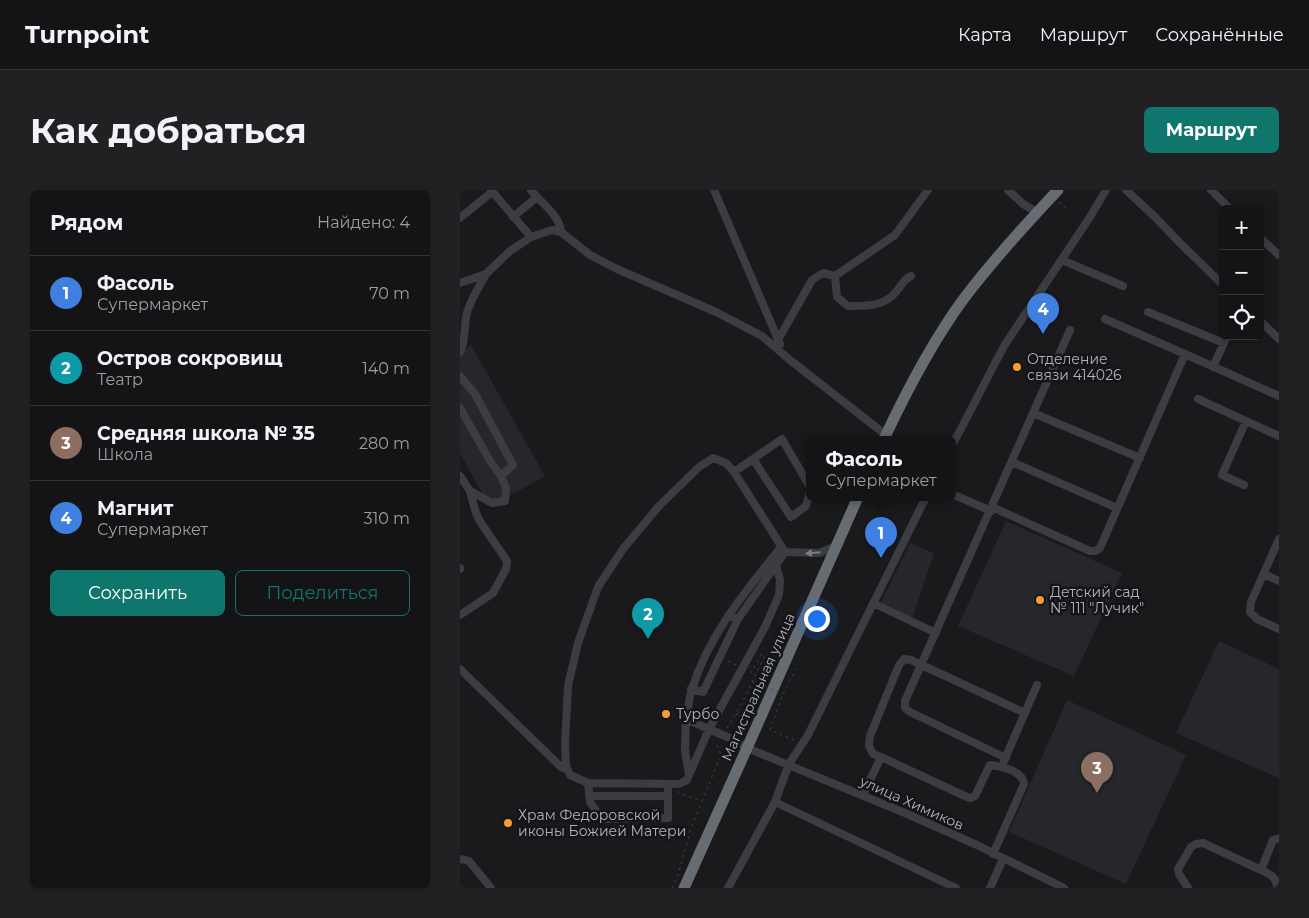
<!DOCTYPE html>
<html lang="ru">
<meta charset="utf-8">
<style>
:root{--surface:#141416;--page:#212123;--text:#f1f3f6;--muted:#9d9ea1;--line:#333335;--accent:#0f766e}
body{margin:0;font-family:Montserrat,sans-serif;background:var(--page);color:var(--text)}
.controls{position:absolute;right:15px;top:15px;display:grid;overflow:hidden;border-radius:8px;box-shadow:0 2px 8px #0003}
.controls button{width:45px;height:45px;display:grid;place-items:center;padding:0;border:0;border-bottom:1px solid var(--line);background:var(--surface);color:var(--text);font:25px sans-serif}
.you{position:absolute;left:356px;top:428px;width:18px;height:18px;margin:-12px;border:4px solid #fff;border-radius:50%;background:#1a73e8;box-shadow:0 0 0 8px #1a73e833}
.badge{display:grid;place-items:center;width:32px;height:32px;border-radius:50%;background:var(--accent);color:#fff;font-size:16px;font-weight:700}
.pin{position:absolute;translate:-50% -41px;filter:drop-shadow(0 1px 2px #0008)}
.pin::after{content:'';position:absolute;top:26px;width:18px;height:15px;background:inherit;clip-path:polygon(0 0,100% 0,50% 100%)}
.popup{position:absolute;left:346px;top:246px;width:150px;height:65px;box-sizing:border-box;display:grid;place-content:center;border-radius:8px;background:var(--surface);filter:drop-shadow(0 1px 4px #0005);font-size:16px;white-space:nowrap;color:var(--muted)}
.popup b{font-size:19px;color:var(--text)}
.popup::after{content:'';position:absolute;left:50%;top:100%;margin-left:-10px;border:10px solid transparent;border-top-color:var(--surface)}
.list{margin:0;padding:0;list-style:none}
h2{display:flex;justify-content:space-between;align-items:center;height:65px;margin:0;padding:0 20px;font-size:21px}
h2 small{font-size:16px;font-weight:400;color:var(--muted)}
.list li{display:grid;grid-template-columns:32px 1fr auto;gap:15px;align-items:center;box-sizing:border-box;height:75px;padding:0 20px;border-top:1px solid var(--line)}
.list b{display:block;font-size:19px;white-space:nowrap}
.list p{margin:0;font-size:16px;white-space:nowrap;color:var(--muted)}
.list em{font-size:16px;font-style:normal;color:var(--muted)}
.actions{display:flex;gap:10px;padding:15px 20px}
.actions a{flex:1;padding:11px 0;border:1px solid var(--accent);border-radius:8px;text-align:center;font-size:18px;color:var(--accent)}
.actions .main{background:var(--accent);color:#fff}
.icon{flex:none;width:28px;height:28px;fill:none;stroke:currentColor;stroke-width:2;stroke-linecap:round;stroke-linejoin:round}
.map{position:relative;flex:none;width:819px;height:698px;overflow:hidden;border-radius:8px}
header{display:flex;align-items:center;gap:30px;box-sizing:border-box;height:70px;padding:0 25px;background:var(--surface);border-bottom:1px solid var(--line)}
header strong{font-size:24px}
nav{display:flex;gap:28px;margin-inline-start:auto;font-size:18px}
.intro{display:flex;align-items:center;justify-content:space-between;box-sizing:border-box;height:120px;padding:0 30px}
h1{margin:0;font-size:35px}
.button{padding:12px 22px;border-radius:8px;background:var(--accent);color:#fff;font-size:18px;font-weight:700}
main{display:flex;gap:30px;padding:0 30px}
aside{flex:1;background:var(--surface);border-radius:8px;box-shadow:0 2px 8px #0003}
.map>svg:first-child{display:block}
</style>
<header>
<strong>Turnpoint</strong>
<nav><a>Карта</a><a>Маршрут</a><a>Сохранённые</a></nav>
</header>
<div class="intro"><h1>Как добраться</h1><a class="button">Маршрут</a></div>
<main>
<aside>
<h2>Рядом<small>Найдено: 4</small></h2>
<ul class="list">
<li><span class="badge" style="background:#3f7fe0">1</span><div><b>Фасоль</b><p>Супермаркет</p></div><em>70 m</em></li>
<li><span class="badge" style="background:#0f9aa8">2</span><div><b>Остров сокровищ</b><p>Театр</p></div><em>140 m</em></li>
<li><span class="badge" style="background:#8d6e63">3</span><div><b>Средняя школа № 35</b><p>Школа</p></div><em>280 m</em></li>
<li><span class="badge" style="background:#3f7fe0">4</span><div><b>Магнит</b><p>Супермаркет</p></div><em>310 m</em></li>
</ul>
<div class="actions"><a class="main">Сохранить</a><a>Поделиться</a></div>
</aside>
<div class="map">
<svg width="819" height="698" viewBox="0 0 819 698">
<rect width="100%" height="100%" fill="#1a1a1d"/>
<!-- built -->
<path fill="#26272a" d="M11 155 85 286 30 317 0 263V164Z
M546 331 662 383 614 486 498 436Z
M450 353 474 363 452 429 420 414Z
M759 451 819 479V588L716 543Z
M607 510 726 565 666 694 549 642Z"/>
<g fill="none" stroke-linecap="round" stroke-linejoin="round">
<!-- path -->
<path stroke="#414449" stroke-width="1" stroke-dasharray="2.5 4" stroke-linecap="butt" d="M599 12 608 20
M268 471 276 475
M290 482H292L302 463 304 465
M276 524 284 527
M267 538 283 511 305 465
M334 550 310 540 323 504 336 479
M218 601 219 603 242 611 261 565 257 555 259 552
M212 698 218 685 231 638 242 611"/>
<!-- minor -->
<path stroke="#3b3d42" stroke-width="8" d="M31 0 71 47
M71 0C81 13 100 25 101 42
M254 0 320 154
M548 0 563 14 577 22
M666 0 694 26 721 54 763 95
M751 0 770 19
M53 27 77 7
M0 28 32 2
M800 48 819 65
M602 70 663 96
M375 86 377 107 388 116C404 116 423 117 435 103 442 96 441 91 451 86
M0 93 26 84 50 61 71 47 92 40 101 42 130 65 157 79 256 122 302 146 330 170 426 245
M688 122 764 153
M645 129 725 164
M800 131 819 149
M318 150 352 90 363 83 375 86 435 45 468 0
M0 162C6 151 4 138 6 127 9 111 19 98 26 84
M753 177 767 146
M0 186 15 204 53 275 41 286
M738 209 819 246
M0 218 30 271 41 286 46 298 45 311 32 313 10 301 0 286
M573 223 680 268
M492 256 544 156 630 27 646 0
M293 269 331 327 346 316 350 301
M552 272 657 318
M274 282 322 249 350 297
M784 295 762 285 786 231
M492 304 531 321
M532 317 630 361H636L640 358 725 164 819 206
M819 349 791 412 790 422 797 429 819 439
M321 357C286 401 249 444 232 499 229 509 228 520 226 529L274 550 287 558 445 623 517 655 604 698
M316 375 320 390 319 405 305 437 249 539 227 590 219 594 128 593 110 585 106 576 105 554 108 496 118 453 138 397 163 359 199 316 239 277 253 268 266 273 274 282 325 362 359 363 374 357
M0 378V379
M804 384 819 391
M413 413 476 443
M0 425 33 403 46 379 47 371 19 330 15 320 10 301
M278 429 325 362
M0 479 101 577 108 580
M231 499 243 502 278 429 268 426
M226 529 225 560 229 585
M421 567 507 607 511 608 515 606 530 575C541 576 563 581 564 594L533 664
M546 568 450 522 445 518V511L610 140
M544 571 577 495
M128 593 130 612 142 629 208 628V594
M403 605 421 567 413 564 409 556 410 546 439 475 444 469 451 470 565 523
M130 606H208
M315 612 496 698
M0 669 9 671 31 698
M268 698 315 612 329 574 348 545 466 307
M530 698 543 669
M728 698 719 684 718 679 731 657 736 654 743 653 801 680
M817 698C817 687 810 684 801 680L813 650 819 648"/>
<!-- highway -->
<path stroke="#676c73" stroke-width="11" d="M424 249C447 200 473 150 505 107 534 69 566 34 598 0
M224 698 287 558 398 307"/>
<!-- path-bridge -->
<path stroke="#414449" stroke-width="1" stroke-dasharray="2.5 4" stroke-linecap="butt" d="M292 492 323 504"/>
</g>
<!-- one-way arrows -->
<defs><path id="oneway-solid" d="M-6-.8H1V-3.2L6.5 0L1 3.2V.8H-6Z" transform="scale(1.25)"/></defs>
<use fill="#797e85" href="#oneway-solid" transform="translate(353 363) rotate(175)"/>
<!-- markers -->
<g fill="#f79b37" stroke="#151518" stroke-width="2">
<circle cx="557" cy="177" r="5"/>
<circle cx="580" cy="410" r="5"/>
<circle cx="206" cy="524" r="5"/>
<circle cx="48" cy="633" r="5"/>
</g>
<g text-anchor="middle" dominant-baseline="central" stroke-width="5" stroke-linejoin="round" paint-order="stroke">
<!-- poi labels -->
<g font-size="14" fill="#acb4bc" stroke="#151518" text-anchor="start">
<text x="567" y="169">Отделение<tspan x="567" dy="16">связи 414026</tspan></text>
<text x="590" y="402">Детский сад<tspan x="590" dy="16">№ 111 "Лучик"</tspan></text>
<text x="216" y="524">Турбо</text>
<text x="58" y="625">Храм Федоровской<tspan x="58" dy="16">иконы Божией Матери</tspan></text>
</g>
<!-- street labels -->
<g font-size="14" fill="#acb4bc" stroke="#151518">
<text transform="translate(298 497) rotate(-66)">Магистральная улица</text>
<text transform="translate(452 613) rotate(24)">улица Химиков</text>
</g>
</g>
</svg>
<div class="controls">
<button>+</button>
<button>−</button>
<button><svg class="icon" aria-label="locate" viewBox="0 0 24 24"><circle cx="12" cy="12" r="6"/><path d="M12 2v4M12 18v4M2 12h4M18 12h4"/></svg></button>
</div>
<div class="you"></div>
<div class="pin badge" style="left:421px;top:368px;background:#3f7fe0">1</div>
<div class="popup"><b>Фасоль</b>Супермаркет</div>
<div class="pin badge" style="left:188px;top:449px;background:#0f9aa8">2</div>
<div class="pin badge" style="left:637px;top:603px;background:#8d6e63">3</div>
<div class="pin badge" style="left:583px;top:144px;background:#3f7fe0">4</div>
</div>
</main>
